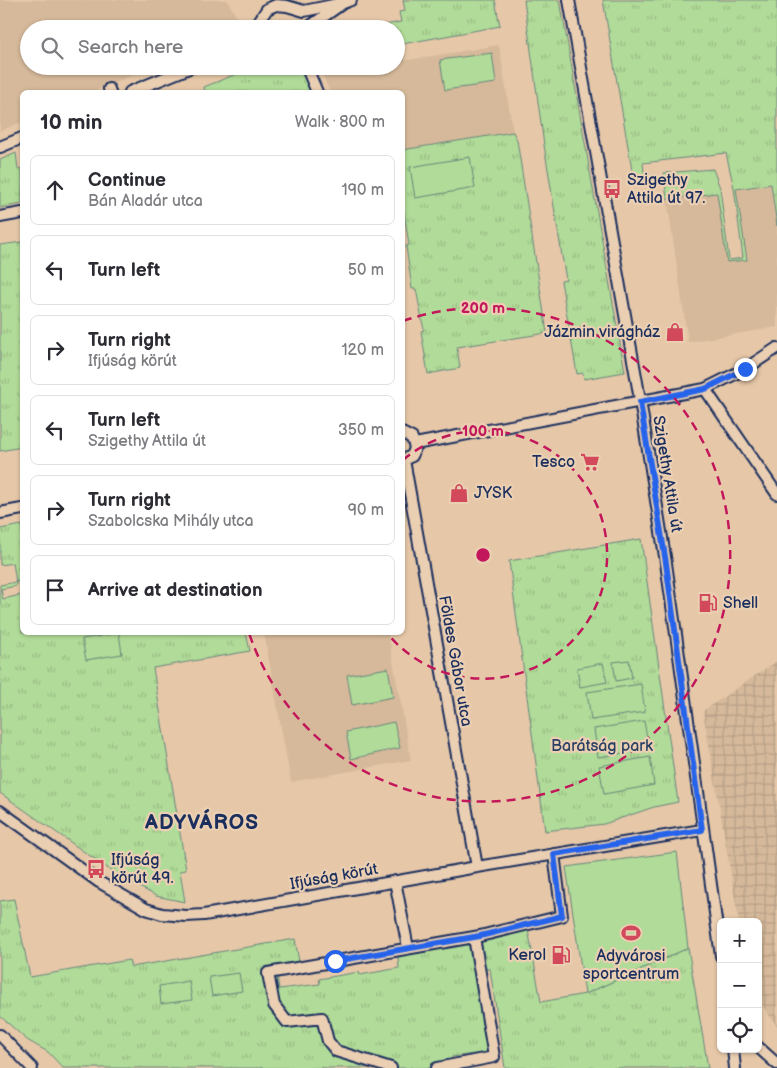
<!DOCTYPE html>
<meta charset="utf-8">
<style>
:root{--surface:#fff;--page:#f7f7f7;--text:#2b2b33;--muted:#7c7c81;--line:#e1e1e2}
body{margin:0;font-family:"Balsamiq Sans",sans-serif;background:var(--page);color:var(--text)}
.controls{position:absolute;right:15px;bottom:15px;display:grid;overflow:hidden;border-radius:8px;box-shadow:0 1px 4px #0004}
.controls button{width:45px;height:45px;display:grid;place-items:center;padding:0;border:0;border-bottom:1px solid var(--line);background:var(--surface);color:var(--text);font:25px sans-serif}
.stop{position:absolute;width:15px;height:15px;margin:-11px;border:4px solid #2563eb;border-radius:50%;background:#fff}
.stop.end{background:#2563eb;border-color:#fff;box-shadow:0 1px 5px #0008}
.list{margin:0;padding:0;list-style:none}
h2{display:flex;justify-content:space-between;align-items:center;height:65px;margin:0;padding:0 20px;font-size:21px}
h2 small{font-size:16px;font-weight:400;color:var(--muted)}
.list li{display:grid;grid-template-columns:32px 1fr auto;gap:15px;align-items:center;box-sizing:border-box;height:70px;margin:0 10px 10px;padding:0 10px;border:1px solid var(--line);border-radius:8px}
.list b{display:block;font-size:19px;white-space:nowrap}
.list p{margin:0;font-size:16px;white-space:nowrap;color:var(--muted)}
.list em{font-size:16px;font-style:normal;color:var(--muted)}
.icon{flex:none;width:28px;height:28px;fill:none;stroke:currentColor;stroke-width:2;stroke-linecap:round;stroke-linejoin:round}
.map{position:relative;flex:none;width:777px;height:1068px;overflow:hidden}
.search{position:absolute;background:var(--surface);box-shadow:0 1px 4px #0004;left:20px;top:20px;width:385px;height:55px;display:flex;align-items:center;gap:12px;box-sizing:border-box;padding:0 18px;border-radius:28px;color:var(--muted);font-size:19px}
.panel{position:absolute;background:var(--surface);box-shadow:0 1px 4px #0004;left:20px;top:90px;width:385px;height:545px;border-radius:8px}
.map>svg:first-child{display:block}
</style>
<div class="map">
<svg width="777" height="1068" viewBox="0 0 777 1068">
<defs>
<pattern id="industrial-grid" width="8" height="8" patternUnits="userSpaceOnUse" patternTransform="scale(1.25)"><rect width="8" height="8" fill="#d6b99a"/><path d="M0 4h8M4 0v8" fill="none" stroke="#b79f87"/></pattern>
<pattern id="grass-tufts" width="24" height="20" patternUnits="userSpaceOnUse" patternTransform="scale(1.25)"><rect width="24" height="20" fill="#b1db98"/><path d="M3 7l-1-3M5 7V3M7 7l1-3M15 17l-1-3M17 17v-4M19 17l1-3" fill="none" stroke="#98bc85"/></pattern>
</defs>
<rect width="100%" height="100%" fill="#e6c8a8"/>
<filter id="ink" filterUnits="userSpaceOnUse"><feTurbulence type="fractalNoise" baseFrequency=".02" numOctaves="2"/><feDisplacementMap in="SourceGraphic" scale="10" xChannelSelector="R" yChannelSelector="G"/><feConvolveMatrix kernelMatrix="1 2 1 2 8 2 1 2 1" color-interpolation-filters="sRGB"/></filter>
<g filter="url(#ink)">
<!-- built -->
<path fill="#d6b99a" d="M0 0H227L243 28 29 29V66H155L93 92H22V122L0 131Z
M499 45 513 132 403 150 402 92H330L322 74 368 66H396V62Z
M771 184 777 226V327L688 342 667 199 718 193 727 262 746 260 736 189Z
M264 633H388L411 760 291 782Z"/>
<!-- industrial -->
<path fill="url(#industrial-grid)" d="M777 661V1026L758 999V922H739L703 711Z"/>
<!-- grass -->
<path fill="url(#grass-tufts)" stroke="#66857b" d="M403 0H495L500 26 402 44 404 60 396 62V29H375L374 27 401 22 399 12 405 11Z
M524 0H560L625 372 584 379 583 373 577 374 561 281 566 280 544 145Z
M603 0H777V226L771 184 736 189 747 260 727 262 717 193 667 199 664 173 713 169 720 188 729 260 743 258 734 188 726 153 643 163 644 172H647L648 180 634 182Z
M256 66H296L303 74 312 92H205L204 87Z
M316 66H368L322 74Z
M513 132 517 140 547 333 457 347 460 368 428 374 421 331 424 330 416 289H412L406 246 409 245 403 206 402 150Z
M16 153 18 169 22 168V204L0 208V160Z
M22 242V447L0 451V245Z
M22 525V581L16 582V586L1 589 3 599 21 595 22 632 246 633 250 651 153 668 186 870 180 871 185 902 156 896 116 874 0 793V585L16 582 13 563 0 565V529Z
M641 539 678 802 654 807 604 824 545 831 509 561Z
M14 899 30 977 129 960 131 967 295 939 300 967 277 974 279 989 320 984 319 979 359 972 360 975 399 968 397 950 470 938 488 1052 452 1057 453 1068H63L48 1052 27 1040 0 1016V901Z
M527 923 541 1002 585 994 688 948 708 1068H505L490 969H485L480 936Z"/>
<!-- pitch -->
<path fill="#b1db98" stroke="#66857b" d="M492 53 496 83 445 90 440 60Z
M470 157 475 188 415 198 410 167Z
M119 633 122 654 86 660 82 639Z
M629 660 632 678 616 681 613 662Z
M603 663 607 682 580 687 577 668Z
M388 668 393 697 352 705 347 675Z
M641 684 645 712 591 720 587 692Z
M644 721 649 749 598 757 594 729Z
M394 722 400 748 351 759 346 732Z
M650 757 654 785 604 794 599 766Z
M677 852 688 948 585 994 566 867Z
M239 973 242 991 212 996 209 977Z
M189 981 192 1000 161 1004 159 986Z"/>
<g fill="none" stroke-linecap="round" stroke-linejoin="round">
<!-- minor casing -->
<g stroke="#1b2f5e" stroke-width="14">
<path id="minor" d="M569 0 638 388 666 563 721 956
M254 29 267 9 276 5 287 6 304 11 343 3
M306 29 343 3 351 0
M306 66 317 92
M109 89 110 92
M130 92 194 66
M0 147 22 138
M0 217 22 213
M705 389 777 494
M402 433 412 438 415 448 412 456 402 460
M415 444 705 389 745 369 777 348
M404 460 477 867
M0 513 22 509
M0 811 99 882 146 909 162 914 186 916 204 915 477 867 702 830
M395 881 408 948
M0 1035 32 1068
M758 1047 777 1064
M733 1049 735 1068
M391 1068 336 1051 328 1041 322 1018 287 1022 274 1005 268 973 480 936 562 916 554 854
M437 1068 494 1057 474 937"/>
</g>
<!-- minor -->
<use href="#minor" stroke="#ebcfb2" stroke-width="10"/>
</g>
</g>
<g fill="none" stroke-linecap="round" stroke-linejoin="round" filter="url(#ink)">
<!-- route -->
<path stroke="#2563eb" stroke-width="6" d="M335 961 480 936 562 916 554 854 702 830 666 563 640 402 705 389 745 369"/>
</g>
<!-- distance rings -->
<g fill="none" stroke="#c2185b" stroke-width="2.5" stroke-dasharray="9 6">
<path d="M403 460A124 124 0 1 1 387 633"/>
<path d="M403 321A247 247 0 1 1 249 633"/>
</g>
<!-- icons -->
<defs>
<g id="bus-bare" transform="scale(1.5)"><path d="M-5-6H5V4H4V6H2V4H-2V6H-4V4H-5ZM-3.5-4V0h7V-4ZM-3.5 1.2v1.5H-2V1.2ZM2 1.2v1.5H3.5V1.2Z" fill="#d1495b" stroke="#ebcfb2" stroke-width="2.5" paint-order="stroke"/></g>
<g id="shop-bare" transform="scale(1.5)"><path d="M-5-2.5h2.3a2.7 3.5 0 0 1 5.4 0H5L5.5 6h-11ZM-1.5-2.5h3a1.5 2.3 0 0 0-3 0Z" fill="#d1495b" stroke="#ebcfb2" stroke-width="2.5" paint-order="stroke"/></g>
<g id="supermarket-bare" transform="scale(1.5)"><path d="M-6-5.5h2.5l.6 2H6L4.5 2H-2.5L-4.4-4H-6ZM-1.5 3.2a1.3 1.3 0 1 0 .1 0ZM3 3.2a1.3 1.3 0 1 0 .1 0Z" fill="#d1495b" stroke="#ebcfb2" stroke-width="2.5" paint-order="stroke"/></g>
<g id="fuel-bare" transform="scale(1.5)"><path d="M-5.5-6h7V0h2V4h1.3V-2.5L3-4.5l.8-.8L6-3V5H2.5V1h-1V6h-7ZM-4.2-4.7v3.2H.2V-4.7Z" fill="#d1495b" stroke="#ebcfb2" stroke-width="2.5" paint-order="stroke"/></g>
<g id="stadium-bare" transform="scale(1.5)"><path d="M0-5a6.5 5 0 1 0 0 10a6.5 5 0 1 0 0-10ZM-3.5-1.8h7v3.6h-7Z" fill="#d1495b" stroke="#ebcfb2" stroke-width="2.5" paint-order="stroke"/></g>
</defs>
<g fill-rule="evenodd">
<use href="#bus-bare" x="612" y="189"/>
<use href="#shop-bare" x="675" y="332"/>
<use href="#supermarket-bare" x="590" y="462"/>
<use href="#shop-bare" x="459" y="493"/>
<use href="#fuel-bare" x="708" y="603"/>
<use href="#bus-bare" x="96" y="869"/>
<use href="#stadium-bare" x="631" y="933"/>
<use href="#fuel-bare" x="561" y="955"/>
</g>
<g text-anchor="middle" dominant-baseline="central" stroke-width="4.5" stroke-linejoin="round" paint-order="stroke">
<!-- poi labels -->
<g font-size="16" fill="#1b2f5e" stroke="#ebcfb2" text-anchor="start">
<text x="627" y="180">Szigethy<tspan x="627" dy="18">Attila út 97.</tspan></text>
<text x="660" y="332" text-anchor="end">Jázmin virágház</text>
<text x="575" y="462" text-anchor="end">Tesco</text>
<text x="474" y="493">JYSK</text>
<text x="723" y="603">Shell</text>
<text x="111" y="860">Ifjúság<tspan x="111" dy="18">körút 49.</tspan></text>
<text x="546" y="955" text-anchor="end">Kerol</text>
<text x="631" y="956" text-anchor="middle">Adyvárosi<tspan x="631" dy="18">sportcentrum</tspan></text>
</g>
<!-- street labels -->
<g font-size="16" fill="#1b2f5e" stroke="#ebcfb2">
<text transform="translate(667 474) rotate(81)">Szigethy Attila út</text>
<text transform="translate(455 661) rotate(80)">Földes Gábor utca</text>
<text transform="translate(334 877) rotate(-10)">Ifjúság körút</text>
</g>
<!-- park labels -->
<g font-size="16" fill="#2a4064" stroke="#ebcfb2">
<text x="602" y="746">Barátság park</text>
</g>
<!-- district labels -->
<g font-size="21" font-weight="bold" letter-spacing="1" fill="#1b2f5e" stroke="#ebcfb2">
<text x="202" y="822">ADYVÁROS</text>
</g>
</g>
<circle cx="483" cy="555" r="8" fill="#c2185b" stroke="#ebcfb2" stroke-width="2.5"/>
<g font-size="15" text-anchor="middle" font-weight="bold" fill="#c2185b" stroke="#ebcfb2" stroke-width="4.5" stroke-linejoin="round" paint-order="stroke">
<text x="483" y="313">200 m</text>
<text x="483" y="436">100 m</text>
</g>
</svg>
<div class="controls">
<button>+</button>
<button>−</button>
<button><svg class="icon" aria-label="locate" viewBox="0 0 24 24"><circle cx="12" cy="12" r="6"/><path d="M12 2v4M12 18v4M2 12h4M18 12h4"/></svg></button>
</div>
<div class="stop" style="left:335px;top:961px"></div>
<div class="stop end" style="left:745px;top:369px"></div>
<div class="search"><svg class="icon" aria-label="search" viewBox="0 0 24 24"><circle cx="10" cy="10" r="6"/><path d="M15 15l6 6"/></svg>Search here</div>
<section class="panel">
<h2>10 min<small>Walk · 800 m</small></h2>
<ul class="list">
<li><svg class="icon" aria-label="ahead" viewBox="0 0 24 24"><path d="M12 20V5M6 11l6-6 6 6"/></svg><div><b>Continue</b><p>Bán Aladár utca</p></div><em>190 m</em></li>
<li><svg class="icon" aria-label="left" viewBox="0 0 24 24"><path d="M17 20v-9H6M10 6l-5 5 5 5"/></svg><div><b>Turn left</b></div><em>50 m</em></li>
<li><svg class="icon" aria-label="right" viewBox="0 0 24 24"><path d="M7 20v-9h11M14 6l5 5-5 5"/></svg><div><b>Turn right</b><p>Ifjúság körút</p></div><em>120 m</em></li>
<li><svg class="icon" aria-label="left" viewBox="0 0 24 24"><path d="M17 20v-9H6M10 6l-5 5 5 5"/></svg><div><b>Turn left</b><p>Szigethy Attila út</p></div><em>350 m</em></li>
<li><svg class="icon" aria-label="right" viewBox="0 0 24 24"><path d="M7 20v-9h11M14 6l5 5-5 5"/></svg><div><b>Turn right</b><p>Szabolcska Mihály utca</p></div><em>90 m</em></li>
<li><svg class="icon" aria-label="arrive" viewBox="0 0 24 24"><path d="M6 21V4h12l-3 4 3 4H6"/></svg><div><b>Arrive at destination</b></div></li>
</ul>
</section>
</div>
